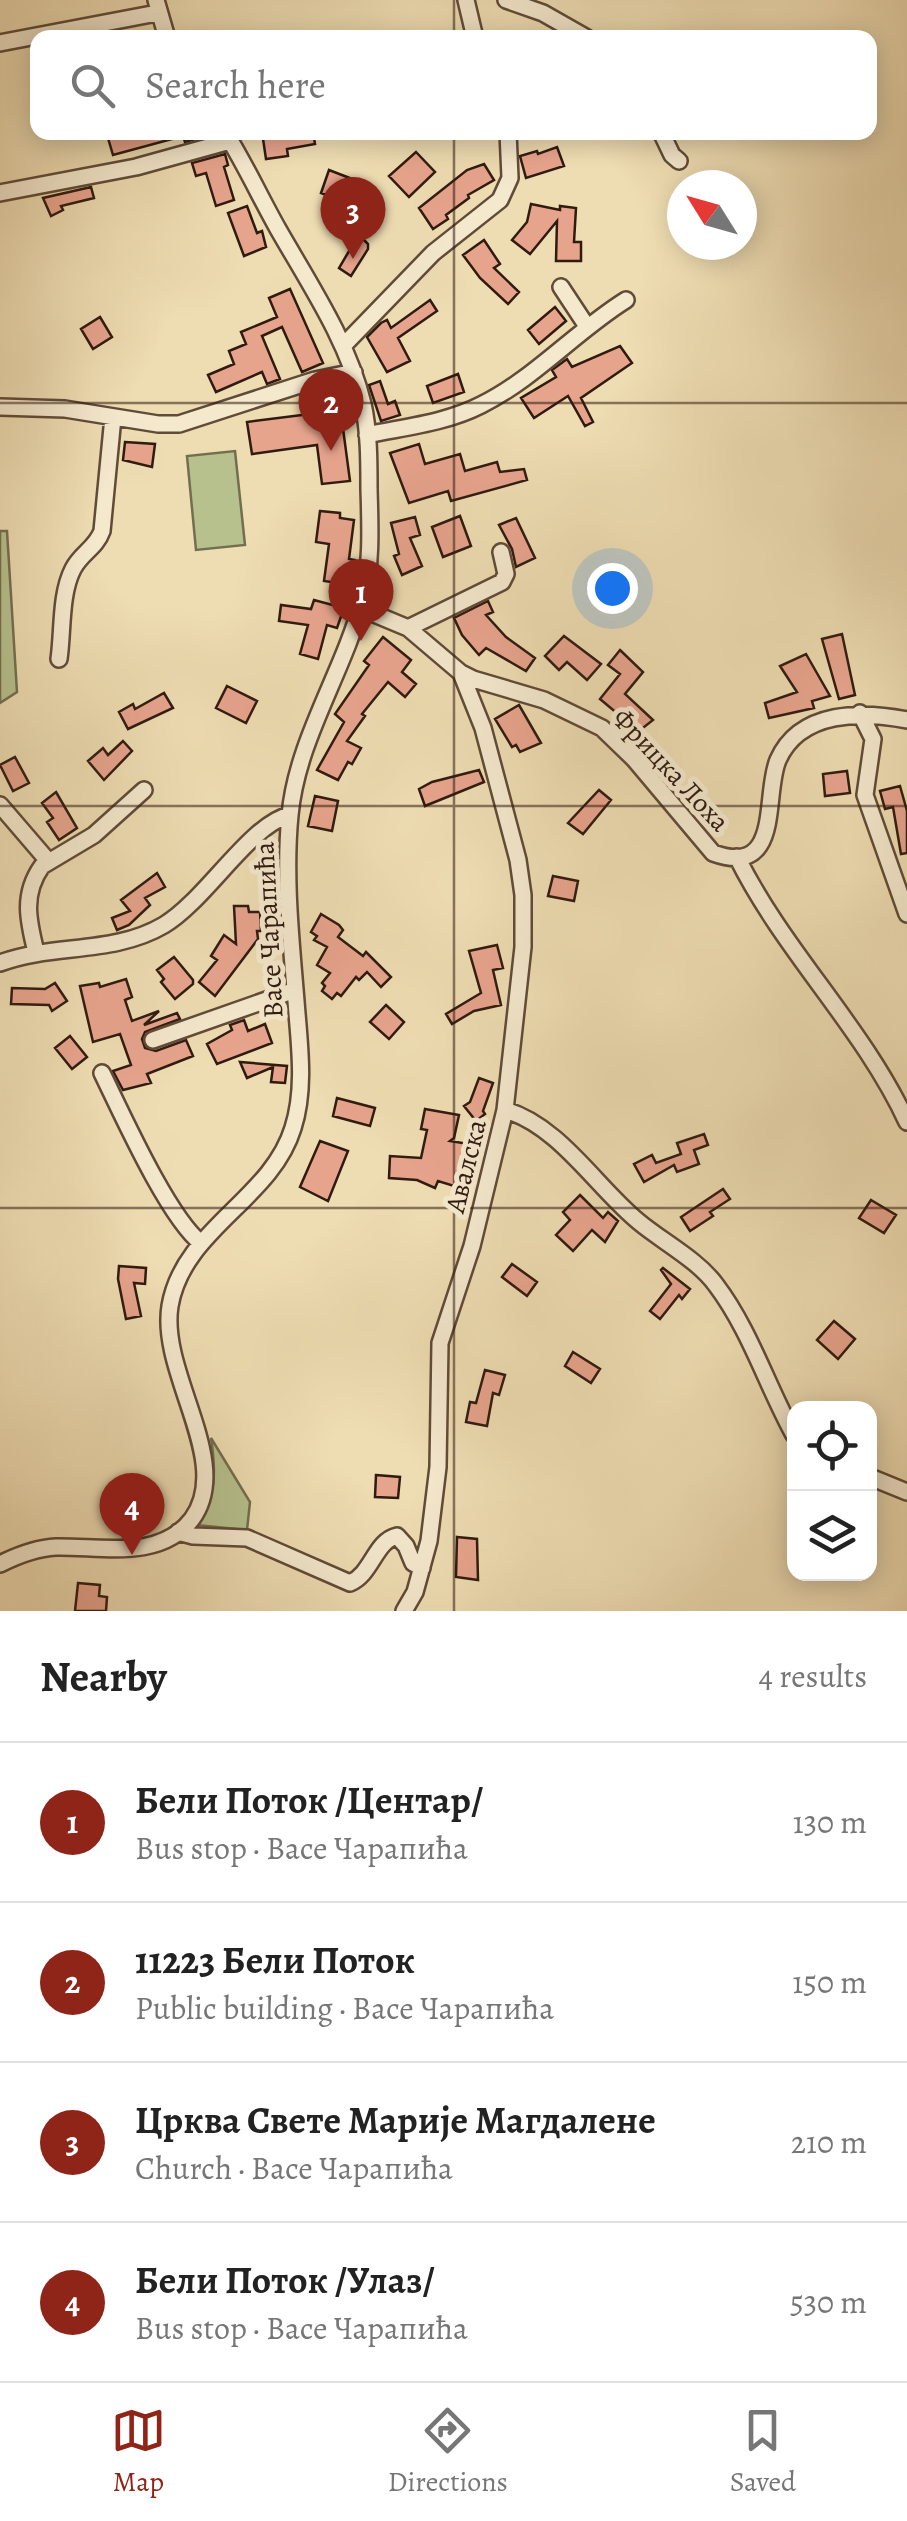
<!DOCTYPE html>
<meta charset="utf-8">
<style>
:root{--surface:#fff;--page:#f6f6f6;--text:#222;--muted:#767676;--line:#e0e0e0;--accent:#8f2418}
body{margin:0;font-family:Alegreya,serif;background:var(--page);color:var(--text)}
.controls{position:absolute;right:30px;bottom:30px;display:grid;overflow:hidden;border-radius:20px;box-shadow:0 5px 25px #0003}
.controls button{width:90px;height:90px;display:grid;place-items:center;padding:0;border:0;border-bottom:2px solid var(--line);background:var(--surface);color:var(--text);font:50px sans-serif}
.compass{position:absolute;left:667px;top:170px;width:90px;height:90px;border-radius:50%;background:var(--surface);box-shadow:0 5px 25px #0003;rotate:307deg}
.you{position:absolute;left:612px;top:588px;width:35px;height:35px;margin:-25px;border:8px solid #fff;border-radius:50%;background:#1a73e8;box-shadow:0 0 0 15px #1a73e833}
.badge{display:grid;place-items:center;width:65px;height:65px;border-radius:50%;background:var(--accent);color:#fff;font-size:32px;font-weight:700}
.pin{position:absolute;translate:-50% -82px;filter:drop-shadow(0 2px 5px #0008)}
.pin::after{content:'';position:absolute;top:52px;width:35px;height:30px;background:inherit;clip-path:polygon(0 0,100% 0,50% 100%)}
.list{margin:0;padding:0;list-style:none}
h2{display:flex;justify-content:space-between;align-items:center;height:130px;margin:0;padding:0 40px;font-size:42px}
h2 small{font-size:32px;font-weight:400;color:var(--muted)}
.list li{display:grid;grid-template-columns:65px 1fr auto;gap:30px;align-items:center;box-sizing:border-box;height:160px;padding:0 40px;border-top:2px solid var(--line)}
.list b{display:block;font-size:38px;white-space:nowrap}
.list p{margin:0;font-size:32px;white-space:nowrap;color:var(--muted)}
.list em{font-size:32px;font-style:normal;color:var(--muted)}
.icon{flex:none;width:55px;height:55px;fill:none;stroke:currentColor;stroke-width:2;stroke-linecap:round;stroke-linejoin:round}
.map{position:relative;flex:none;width:907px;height:1611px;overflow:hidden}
.search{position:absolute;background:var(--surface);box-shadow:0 5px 25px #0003;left:30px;right:30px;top:30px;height:110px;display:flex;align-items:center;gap:25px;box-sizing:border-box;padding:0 35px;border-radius:20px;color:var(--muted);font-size:38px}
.sheet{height:770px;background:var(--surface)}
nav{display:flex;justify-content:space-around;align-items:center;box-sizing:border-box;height:140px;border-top:2px solid var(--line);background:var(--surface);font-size:28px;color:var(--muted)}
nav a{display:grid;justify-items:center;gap:5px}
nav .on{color:var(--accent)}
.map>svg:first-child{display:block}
</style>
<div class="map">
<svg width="907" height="1611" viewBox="0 0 907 1611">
<rect width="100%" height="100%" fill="#eedcb2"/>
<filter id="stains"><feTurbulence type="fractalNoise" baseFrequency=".002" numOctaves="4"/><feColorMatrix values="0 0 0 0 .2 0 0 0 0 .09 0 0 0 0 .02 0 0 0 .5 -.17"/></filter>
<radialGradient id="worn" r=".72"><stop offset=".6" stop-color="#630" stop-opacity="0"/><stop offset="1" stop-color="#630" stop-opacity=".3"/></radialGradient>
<!-- green -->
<path fill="#b6c18e" stroke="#736e4f" stroke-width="2.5" d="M235 451 245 545 196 550 187 456Z
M0 531H7L17 692 0 703Z
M211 1438 250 1502 247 1530 196 1525C217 1497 216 1471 211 1438Z"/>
<!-- building -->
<path fill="#e7a48d" stroke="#301b10" stroke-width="2.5" d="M130 132H194L196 139 185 142 183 136 113 155 108 138Z
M262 132H313L315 144 287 149 288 156 266 159Z
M557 147 564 166 526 178 520 156 537 151 538 154Z
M416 152 435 172 409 197 389 176Z
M225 154 228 165 224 167 234 200 216 206 206 173 196 176 192 163Z
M484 164 494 180 468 195 469 198 446 215 448 219 433 229 419 208 467 170Z
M329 170 360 182 358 186 375 192 366 215 340 206 342 201 321 193Z
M91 187 94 198 61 206 63 210 51 216 43 198Z
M531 204 560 210V206L576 208 574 242H581V261H556L557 221 530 254 512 240 527 222Z
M247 206 257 233 262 231 266 247 244 256 228 213Z
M362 238 368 244V249L351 276 339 268 355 241Z
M484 240 500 264 494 268 519 292 508 304 480 278 463 255Z
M290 289 323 363 302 372 282 327 262 336 280 379 267 384 262 372 216 392 208 375 234 364 229 351 246 344 241 332 277 317 269 298Z
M430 300 437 311 398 338 410 361 387 372 367 337 381 323 387 320 391 328Z
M555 307 566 321 539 344 528 330Z
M100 317 112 337 93 349 81 329Z
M620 346 632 363 581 398 593 422 585 426 568 396 534 418 521 398 556 377 552 370 567 359 572 367Z
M458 374 464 392 433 403 427 386Z
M380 381 388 404 395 401 400 415 381 421 369 385Z
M326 412 335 413 342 421 350 481 322 484 317 445 252 454 247 422Z
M125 442 155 444 152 467 123 460Z
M419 444 425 464 460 454 465 471 497 462 500 472 524 469 527 480 451 501 448 491 409 503 390 453Z
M320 511 340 513V518L354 520 349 559 355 560 352 585 324 581 329 544 316 542Z
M460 516 471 546 443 557 432 527Z
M415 517 420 535 410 538 422 566 402 575 394 556 399 554 391 523Z
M516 518 535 558 516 567 512 549 499 525Z
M314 600 344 608 337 628 327 625 318 659 300 654 308 625 279 621 281 605 311 609Z
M488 601 493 612 486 615 506 637 535 658 526 671 486 648 479 655 462 635 454 618Z
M842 634 855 695 839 699 822 639Z
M564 636 601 664 587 680 567 662 559 670 545 656Z
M383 637 411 660 402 672 416 684 405 697 388 682 362 714 365 716 347 741 361 748 352 764 348 762 338 780 317 770 344 722 335 714 369 665 364 661Z
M620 650 643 672 625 694 653 720 634 735 628 726 630 724 600 699 620 674 608 665Z
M806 654 830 696 812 701 814 708 769 718 765 703 797 692 780 666Z
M227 686 257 701 246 723 216 708Z
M164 693 173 708 128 729 119 712 133 704 135 709Z
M519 705 541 743 520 752 516 745 512 747 495 719Z
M123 741 132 751 104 780 88 761 103 748 108 755Z
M15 757 29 783 13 791 0 765Z
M479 770 484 782 425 806 419 789 432 782Z
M847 771 850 793 825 796 823 774Z
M900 786 907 811V853L901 854 893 807 885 809 880 791Z
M599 790 611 800 583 834 568 823Z
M56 792 77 828 59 840 47 822 53 818 42 803Z
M315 796 338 801 332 831 308 826Z
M157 873 165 887 145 898 150 905 129 925 117 930 112 918 130 911 121 900Z
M553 876 578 881 574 901 548 896Z
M234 906H248L249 912H260L261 931H257L258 939 215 996 199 982 217 960 211 956 224 935 236 944Z
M321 914 339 925 343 930 338 937 363 956 366 952 391 977 381 987 367 972 359 980 356 977 341 996 337 993 332 999 322 991 325 986 322 983 330 973 317 965 327 947 314 940 317 936 311 932Z
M497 945 503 968 493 970 501 1005 474 1011 452 1024 446 1014 481 993 469 951Z
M174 957 193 980V984L175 999 161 982 164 979 157 970Z
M126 979 132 997 125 1000 132 1021 159 1011 144 1025 177 1013 180 1019 145 1032 142 1039 145 1048 156 1051 186 1040 193 1056 147 1074 151 1083 123 1090 113 1071 131 1065 120 1034 93 1042 80 986 99 983 100 987Z
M55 983 67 1001 52 1011 49 1005 11 1004 12 988 45 989Z
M386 1005 404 1022 389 1039 370 1022Z
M244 1020 248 1031 265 1024 272 1043 217 1064 207 1044 232 1030 230 1025Z
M70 1036 87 1057 72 1069 55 1048Z
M240 1062 287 1066 285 1083 271 1082 273 1067 247 1078Z
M479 1078 493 1083 483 1111 485 1114 476 1121 464 1106 470 1102Z
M337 1098 375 1108 370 1126 333 1116Z
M425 1109 459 1115 454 1138 450 1141 475 1145 467 1190 438 1181 435 1188 417 1180 389 1178 390 1156 421 1158 427 1130 421 1129Z
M704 1134 708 1145 694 1150 699 1164 677 1172 674 1165 644 1182 634 1164 652 1155 656 1163 681 1154 677 1143Z
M320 1141 348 1151 328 1201 300 1187Z
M723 1189 730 1199 710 1212 713 1216 690 1231 681 1217Z
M580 1195 603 1218 608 1212 618 1221 605 1242 592 1230 573 1251 556 1235 570 1220 563 1212Z
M871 1200 896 1215 884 1233 859 1218Z
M512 1264 537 1282 527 1296 502 1277Z
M119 1266 146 1268 145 1284 134 1283 141 1316 126 1319 118 1279Z
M663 1268 690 1289 682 1299 679 1295 660 1319 650 1311 671 1284 661 1270Z
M834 1321 855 1339 838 1359 817 1340Z
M573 1352 600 1369 591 1383 565 1366Z
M485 1370 505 1375 499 1395 493 1393 487 1426 466 1422 470 1402 476 1403Z
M376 1475 400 1477 398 1498 375 1497Z
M457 1537 477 1539 478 1580 456 1577Z
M78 1583 100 1585 99 1596 107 1597 106 1611H75Z"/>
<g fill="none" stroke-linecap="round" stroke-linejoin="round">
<!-- minor casing -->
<g stroke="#604b38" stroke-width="20">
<path id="minor" d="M156 0 167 38
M466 0 475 38
M506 0 543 13 587 38
M0 43 157 13
M661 132 672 155 679 161
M0 193 136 167 230 141
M561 287 586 325
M343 346 433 253 500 200 510 178 508 132
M0 407 65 409 158 424H179L315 380 354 372
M367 435C404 427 446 423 481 405 534 379 576 331 626 300
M360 608 408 628 461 673 473 679 544 700 602 728 634 759 713 853C783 878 763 795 778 760 800 710 863 711 907 720
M408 628 502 582 506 574 501 552
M59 659C63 632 60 594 73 569 81 553 96 548 102 531L113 417
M860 713 873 739 865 795 907 914
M0 805 49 862
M737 857C784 952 863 1027 907 1122
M36 952C28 920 22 894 42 866L94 835 144 790
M0 963C54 943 113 955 164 925 206 900 250 824 290 815
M153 1040 295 990
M102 1073C122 1114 168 1217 201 1243
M505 1110C560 1126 596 1187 639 1222 663 1242 698 1260 716 1285 750 1330 767 1386 794 1435
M870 1477 907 1492
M178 1532 193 1536 247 1538 350 1583C372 1574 375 1541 397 1536L406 1546 413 1563 422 1568
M0 1564C18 1555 36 1548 56 1547 101 1546 160 1561 192 1519 234 1462 159 1374 170 1306 183 1229 271 1200 293 1128 306 1088 299 1042 296 1001 291 940 284 876 290 815 297 739 344 672 363 598 372 563 370 525 369 489 369 461 369 431 363 404 348 341 310 285 278 229 260 197 245 164 225 132
M404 1611 415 1592 429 1541 438 1467 440 1343 472 1246 505 1110 523 947V895L518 860 483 728 461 673"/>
</g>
<!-- minor -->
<use href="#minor" stroke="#f4e8cd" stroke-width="15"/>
</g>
<!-- grid -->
<path fill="none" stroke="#301b10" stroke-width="2.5" stroke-opacity="0.55" d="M454 0V38M454 132V1611M0 403H907M0 806H907M0 1208H907"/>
<g text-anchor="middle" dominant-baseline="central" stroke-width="10" stroke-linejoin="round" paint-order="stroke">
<!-- street labels -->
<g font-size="28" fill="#301b10" stroke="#f4e8cd">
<text transform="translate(671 770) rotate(47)">Фрицка Лоха</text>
<text transform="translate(269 930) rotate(-93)">Васе Чарапића</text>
<text transform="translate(466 1166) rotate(-76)">Авалска</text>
</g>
</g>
<rect width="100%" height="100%" filter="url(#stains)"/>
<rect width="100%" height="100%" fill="url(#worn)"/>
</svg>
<div class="controls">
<button><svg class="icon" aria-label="locate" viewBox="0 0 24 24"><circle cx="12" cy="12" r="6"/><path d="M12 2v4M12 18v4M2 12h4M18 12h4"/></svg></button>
<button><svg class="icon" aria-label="layers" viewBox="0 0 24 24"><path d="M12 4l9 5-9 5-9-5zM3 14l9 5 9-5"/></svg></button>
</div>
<svg class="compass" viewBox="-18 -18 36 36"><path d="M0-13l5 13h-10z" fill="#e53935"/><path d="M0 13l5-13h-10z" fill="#767676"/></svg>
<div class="you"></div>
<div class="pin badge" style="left:361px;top:641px">1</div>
<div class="pin badge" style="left:331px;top:451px">2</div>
<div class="pin badge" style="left:353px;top:259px">3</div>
<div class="pin badge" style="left:132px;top:1555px">4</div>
<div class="search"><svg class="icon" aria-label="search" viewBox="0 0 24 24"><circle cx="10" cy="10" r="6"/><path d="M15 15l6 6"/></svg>Search here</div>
</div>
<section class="sheet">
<h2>Nearby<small>4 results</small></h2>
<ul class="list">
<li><span class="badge">1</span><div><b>Бели Поток /Центар/</b><p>Bus stop · Васе Чарапића</p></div><em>130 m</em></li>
<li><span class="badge">2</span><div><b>11223 Бели Поток</b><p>Public building · Васе Чарапића</p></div><em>150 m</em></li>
<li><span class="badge">3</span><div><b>Црква Свете Марије Магдалене</b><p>Church · Васе Чарапића</p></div><em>210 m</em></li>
<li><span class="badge">4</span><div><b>Бели Поток /Улаз/</b><p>Bus stop · Васе Чарапића</p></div><em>530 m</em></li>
</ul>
</section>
<nav>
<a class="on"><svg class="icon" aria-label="map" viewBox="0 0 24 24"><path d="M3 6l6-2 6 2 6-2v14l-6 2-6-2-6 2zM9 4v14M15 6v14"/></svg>Map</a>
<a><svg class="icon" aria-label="directions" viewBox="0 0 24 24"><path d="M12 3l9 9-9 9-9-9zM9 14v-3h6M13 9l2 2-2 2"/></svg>Directions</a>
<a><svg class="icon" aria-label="saved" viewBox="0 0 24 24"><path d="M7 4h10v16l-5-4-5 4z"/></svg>Saved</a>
</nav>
